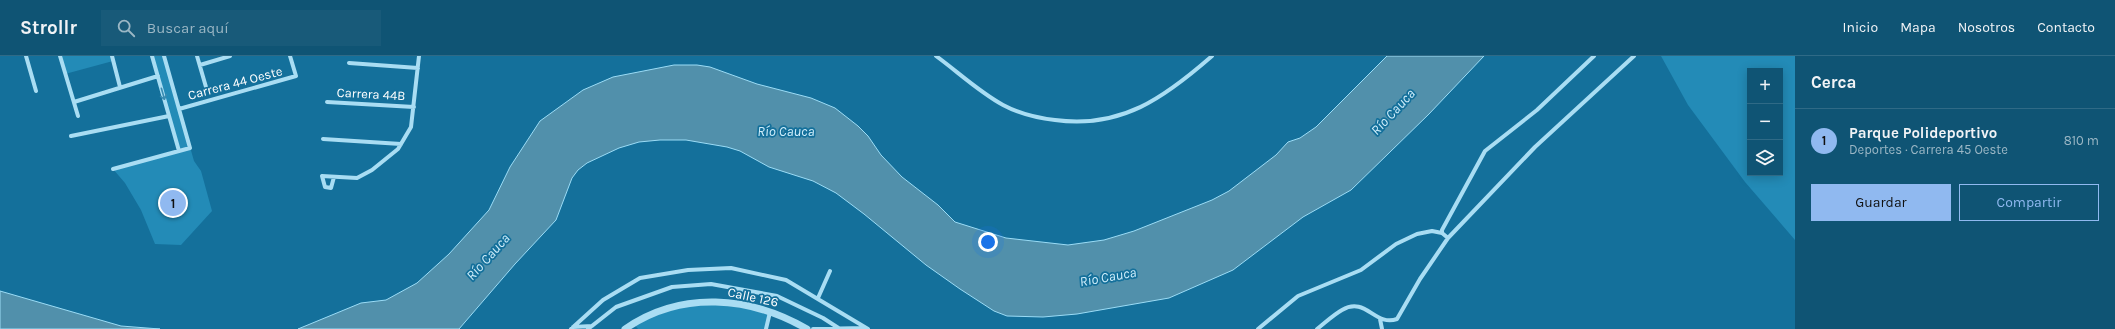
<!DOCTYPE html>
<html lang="es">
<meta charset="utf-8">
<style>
:root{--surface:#0f5474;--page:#185a79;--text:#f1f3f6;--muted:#9bb7c5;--line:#2f6a86;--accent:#90b9f0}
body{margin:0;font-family:Karla,sans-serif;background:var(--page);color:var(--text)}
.controls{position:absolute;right:12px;top:12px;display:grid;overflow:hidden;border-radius:0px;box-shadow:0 2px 10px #0003}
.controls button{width:36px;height:36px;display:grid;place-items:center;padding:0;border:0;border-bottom:1px solid var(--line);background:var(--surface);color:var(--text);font:20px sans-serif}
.you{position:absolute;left:988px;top:186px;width:14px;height:14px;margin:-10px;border:3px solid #fff;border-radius:50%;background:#1a73e8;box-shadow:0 0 0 6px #1a73e833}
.badge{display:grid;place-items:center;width:26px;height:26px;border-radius:50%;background:var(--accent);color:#111;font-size:13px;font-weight:700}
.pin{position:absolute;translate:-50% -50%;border:2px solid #fff;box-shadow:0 1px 4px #0006}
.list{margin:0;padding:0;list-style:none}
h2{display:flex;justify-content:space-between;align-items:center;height:52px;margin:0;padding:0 16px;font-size:17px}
h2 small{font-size:13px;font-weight:400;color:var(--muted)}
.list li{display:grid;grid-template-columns:26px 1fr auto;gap:12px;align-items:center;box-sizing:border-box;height:64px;padding:0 16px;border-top:1px solid var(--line)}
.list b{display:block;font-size:15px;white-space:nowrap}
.list p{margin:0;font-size:13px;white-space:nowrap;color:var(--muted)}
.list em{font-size:13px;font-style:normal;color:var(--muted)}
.actions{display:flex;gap:8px;padding:12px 16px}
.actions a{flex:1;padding:9px 0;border:1px solid var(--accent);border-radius:0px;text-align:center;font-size:14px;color:var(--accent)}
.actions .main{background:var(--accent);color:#111}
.icon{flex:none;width:22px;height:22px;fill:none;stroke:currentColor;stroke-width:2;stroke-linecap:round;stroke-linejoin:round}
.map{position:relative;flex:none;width:1795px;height:273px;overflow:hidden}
header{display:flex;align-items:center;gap:24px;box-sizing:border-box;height:56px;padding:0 20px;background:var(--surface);border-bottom:1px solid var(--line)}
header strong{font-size:19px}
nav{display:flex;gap:22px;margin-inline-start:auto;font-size:14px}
.search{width:280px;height:36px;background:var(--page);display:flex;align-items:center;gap:10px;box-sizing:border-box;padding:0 14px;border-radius:0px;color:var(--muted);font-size:15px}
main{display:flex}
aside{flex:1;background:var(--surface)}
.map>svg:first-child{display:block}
</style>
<header>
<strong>Strollr</strong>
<div class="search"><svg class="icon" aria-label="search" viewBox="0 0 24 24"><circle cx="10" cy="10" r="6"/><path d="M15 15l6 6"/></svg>Buscar aquí</div>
<nav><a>Inicio</a><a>Mapa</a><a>Nosotros</a><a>Contacto</a></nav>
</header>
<main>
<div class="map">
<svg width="1795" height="273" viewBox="0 0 1795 273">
<rect width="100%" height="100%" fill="#14709b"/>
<!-- green -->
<path fill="#238bb7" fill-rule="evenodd" d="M60 0H112L113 5 65 18Z
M152 0H164L194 105 201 115 212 155 181 189 155 188 141 154 125 127 113 113 179 95Z
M1661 0H1795V184L1745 126 1688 49ZM1750 15H1780V117H1750Z
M697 246 770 255 766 273H638L633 267Z"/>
<!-- water -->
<path fill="#5190ab" stroke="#9bdcf6" d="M1387 0H1484L1429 58 1351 134 1303 161 1233 214 1169 242 1077 258 1043 261 1007 260 994 255 960 233 926 209 864 158 836 137 813 125 769 111 740 95 727 91 686 84H660L639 86 619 92 587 107 578 114 572 122 556 164 515 208 459 273H298L361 247 386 244 417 227 449 198 489 154 510 111 540 65 583 34 613 21 674 9H697L710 11 757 28 811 42 835 52 858 70 868 80 881 99 902 121 938 149 955 166 1006 182 1068 189 1104 184 1134 175 1212 144 1229 135 1276 99 1288 86 1300 82 1316 71Z
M0 235 121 270 160 273H0Z"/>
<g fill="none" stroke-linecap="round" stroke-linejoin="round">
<!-- minor -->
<path stroke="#a9ddf3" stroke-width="4" d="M26 0 36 35
M60 0 78 60
M112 0 120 31
M152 0 179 95
M197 0 206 31
M936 0C958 16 979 36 1003 49 1018 57 1037 62 1055 64 1121 73 1164 42 1212 0
M349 7 418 12
M200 9 230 0
M74 46 158 20
M327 46 414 51
M179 53 296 20 290 0
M71 80 169 60
M323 83 401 88
M113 113 190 92 164 0
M334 121 331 132 325 131 322 120 357 122 372 114 398 93 411 71 419 0
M1442 177V174L1485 95 1537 54 1594 0
M818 242 830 215
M1380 263 1382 273
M573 271 592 270
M571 273 603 244 640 222 688 214 731 212 786 224 868 273
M588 273 616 251 672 231 711 228 777 240 823 262 840 273
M766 273 770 256
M813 273 865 272
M1258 273 1298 240 1361 214 1396 188 1417 178 1432 175 1442 177 1448 182
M1317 273C1325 267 1333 259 1342 254 1366 240 1375 271 1397 263L1420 223 1448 182 1535 91 1634 0"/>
<!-- tertiary -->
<path stroke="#a9ddf3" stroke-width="7" d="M625 273C681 234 750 240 807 273"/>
</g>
<!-- one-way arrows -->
<defs><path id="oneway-shaft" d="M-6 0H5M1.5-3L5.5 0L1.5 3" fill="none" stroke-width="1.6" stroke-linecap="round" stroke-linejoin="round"/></defs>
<use stroke="#398bb1" href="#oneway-shaft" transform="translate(163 38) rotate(74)"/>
<g text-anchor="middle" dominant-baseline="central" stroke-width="3.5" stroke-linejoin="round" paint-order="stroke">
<!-- street labels -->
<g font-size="13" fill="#fff" stroke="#14709b">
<text transform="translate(235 27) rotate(-15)">Carrera 44 Oeste</text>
<text transform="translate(371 38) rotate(3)">Carrera 44B</text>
<text transform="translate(753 241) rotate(12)">Calle 126</text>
</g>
<!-- water labels -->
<g font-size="14" font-style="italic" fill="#cfeefb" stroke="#14709b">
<text transform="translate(1393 56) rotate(-47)">Río Cauca</text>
<text x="786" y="75">Río Cauca</text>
<text transform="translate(488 201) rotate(-48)">Río Cauca</text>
<text transform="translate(1108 221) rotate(-10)">Río Cauca</text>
</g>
</g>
</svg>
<div class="controls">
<button>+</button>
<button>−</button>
<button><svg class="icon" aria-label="layers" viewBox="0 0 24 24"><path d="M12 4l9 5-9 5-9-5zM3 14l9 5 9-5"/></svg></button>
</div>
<div class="you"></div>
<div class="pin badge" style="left:173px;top:147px">1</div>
</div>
<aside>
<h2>Cerca<small></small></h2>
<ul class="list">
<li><span class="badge">1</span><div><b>Parque Polideportivo</b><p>Deportes · Carrera 45 Oeste</p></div><em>810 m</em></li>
</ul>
<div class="actions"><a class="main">Guardar</a><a>Compartir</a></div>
</aside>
</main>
